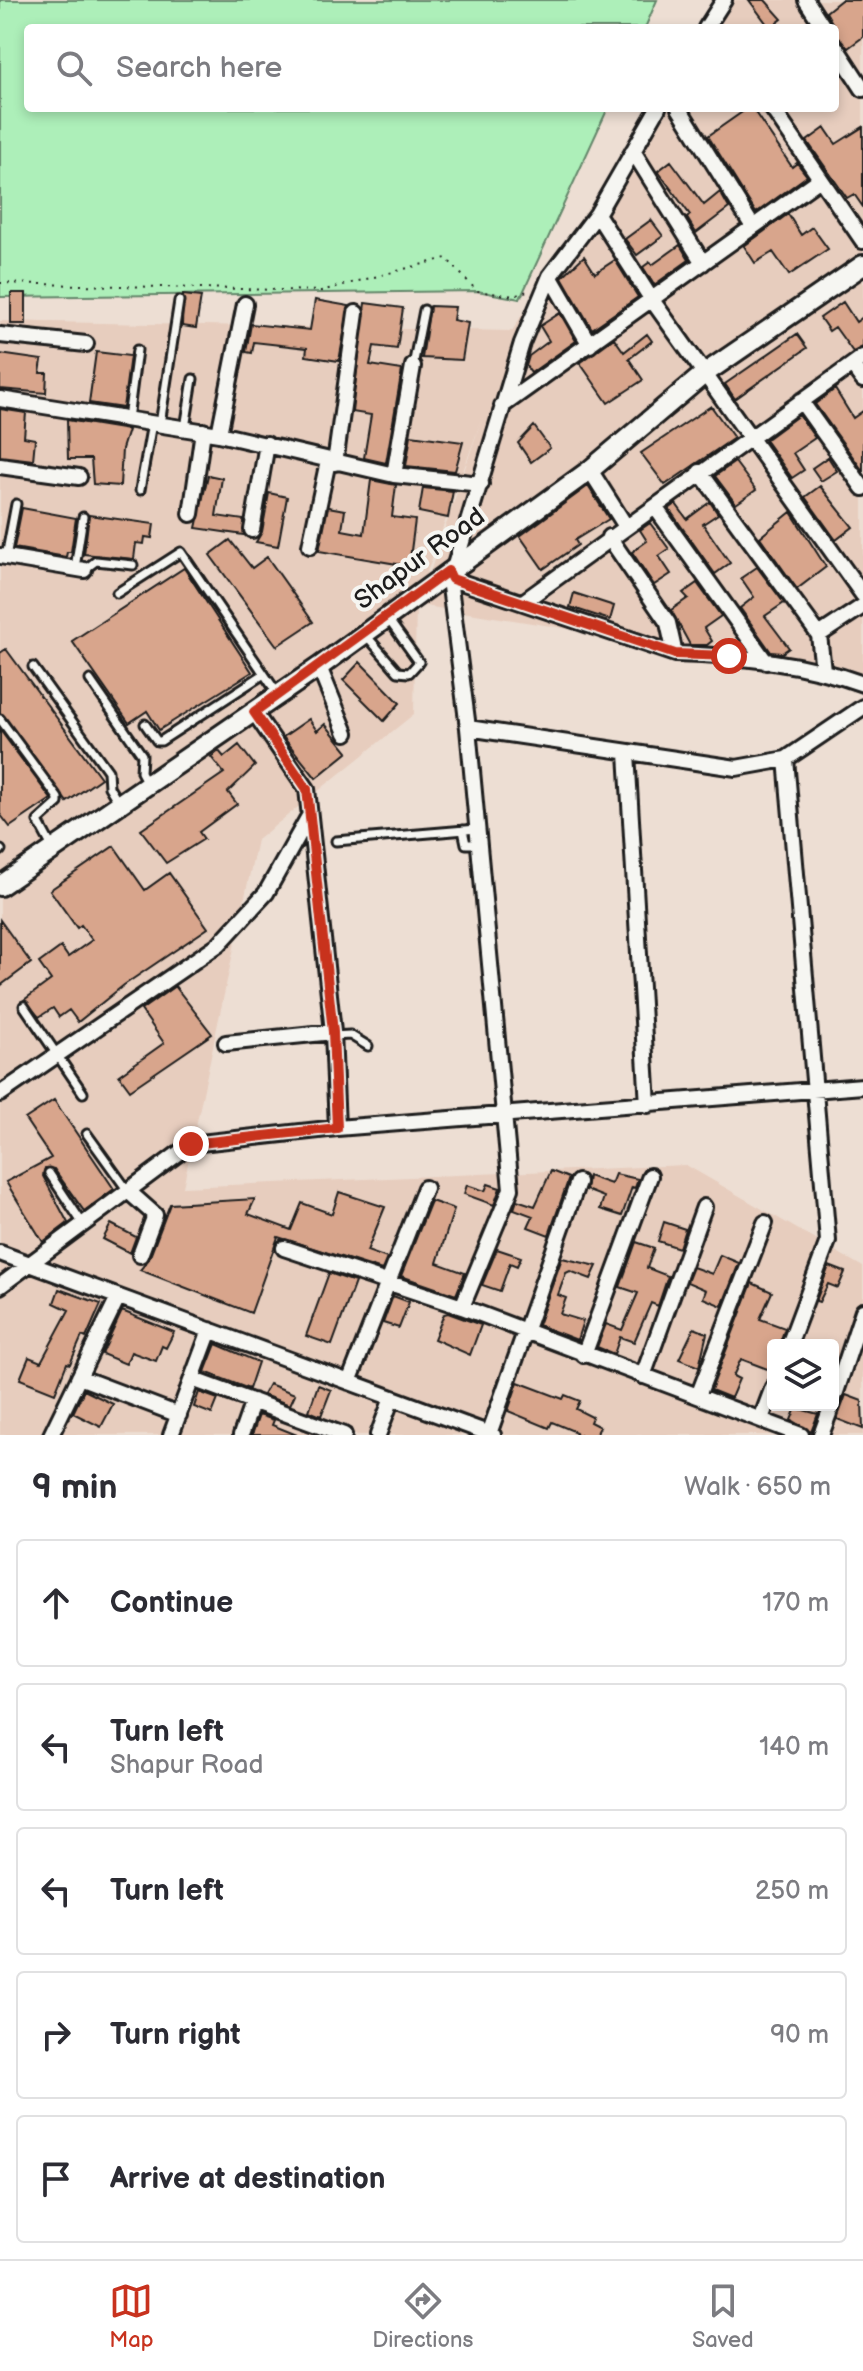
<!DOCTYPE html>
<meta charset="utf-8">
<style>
:root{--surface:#fff;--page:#f2f2f3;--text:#2b2b33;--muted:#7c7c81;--line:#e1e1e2;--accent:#c8321e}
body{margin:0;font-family:"Balsamiq Sans",sans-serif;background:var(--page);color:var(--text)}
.controls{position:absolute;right:24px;bottom:24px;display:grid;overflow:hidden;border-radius:8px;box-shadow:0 4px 12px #0003}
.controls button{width:72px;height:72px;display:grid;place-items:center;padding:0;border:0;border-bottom:2px solid var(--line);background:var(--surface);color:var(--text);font:40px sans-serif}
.stop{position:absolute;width:24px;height:24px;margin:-18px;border:6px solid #c8321e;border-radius:50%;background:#fff}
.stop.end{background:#c8321e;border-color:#fff;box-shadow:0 2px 8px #0008}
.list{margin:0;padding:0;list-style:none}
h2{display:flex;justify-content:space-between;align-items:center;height:104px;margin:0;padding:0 32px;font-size:34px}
h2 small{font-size:26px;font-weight:400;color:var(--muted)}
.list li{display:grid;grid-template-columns:52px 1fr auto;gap:24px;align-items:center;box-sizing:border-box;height:128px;margin:0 16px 16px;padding:0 16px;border:2px solid var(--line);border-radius:8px}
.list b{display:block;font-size:30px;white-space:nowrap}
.list p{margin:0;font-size:26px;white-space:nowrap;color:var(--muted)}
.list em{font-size:26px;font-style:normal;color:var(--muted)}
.icon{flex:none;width:44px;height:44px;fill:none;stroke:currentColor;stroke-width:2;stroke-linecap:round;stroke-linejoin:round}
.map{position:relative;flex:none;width:863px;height:1435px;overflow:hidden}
.search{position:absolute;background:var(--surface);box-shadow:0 4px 12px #0003;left:24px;right:24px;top:24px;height:88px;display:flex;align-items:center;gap:20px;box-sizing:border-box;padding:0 28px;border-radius:8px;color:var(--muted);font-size:30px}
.sheet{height:824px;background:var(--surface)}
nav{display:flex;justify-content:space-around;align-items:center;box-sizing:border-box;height:112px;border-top:2px solid var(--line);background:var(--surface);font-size:22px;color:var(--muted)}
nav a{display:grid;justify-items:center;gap:4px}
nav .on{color:var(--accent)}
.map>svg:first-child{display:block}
</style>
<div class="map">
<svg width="863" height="1435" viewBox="0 0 863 1435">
<rect width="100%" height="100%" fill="#edded3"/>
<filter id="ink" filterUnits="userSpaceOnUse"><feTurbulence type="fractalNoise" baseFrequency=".0125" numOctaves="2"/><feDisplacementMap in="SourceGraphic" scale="16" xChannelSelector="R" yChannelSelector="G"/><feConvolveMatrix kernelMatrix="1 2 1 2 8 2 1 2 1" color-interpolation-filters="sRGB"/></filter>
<g filter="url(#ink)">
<!-- built -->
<path fill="#e7cdbe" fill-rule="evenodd" d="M717 0H863V676L419 605 482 418 416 603 414 714 257 840 183 1187 686 1165 863 1267V1435H0V321L512 331 651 108H835V28H700ZM773 1345H833V1405H773Z"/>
<!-- green -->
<path fill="#adefb9" stroke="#64866a" stroke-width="2" d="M0 0H657L645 28H28V108H608L520 299 477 291 0 297Z"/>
<!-- building -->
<path fill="#d8a58c" stroke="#1c1c1c" stroke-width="2" d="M749 0H765L782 19 770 28Z
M841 0H863V37L848 48 835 36V28L826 12Z
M748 108H752L792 167 797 163 807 176 756 213 708 136Z
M863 127V207L854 194 847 198 807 141 825 128 836 144Z
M671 161 704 205 720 192 729 208 696 233 687 218 690 215 658 171Z
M788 214 801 235 812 227 828 249 789 275 773 252 755 263 744 246Z
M651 220 663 236 637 255 625 239Z
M680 245 689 260 654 285 643 267 650 262 652 265Z
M584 256 595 273 615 260 638 297 592 329 562 277Z
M11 293H26V324H11Z
M183 295 201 297 196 328 182 326Z
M315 300 349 306 339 361 306 356 307 348 254 342 252 353 246 352 251 324 310 330Z
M843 302 856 322 863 317V347L853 352 835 327 829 331 820 318Z
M365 303 403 308 397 349 374 346 370 365 402 370 386 463 364 458 371 415 352 412Z
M430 306 455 307 453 320 468 323 462 360 422 358Z
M560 313 576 341 531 373 526 366 529 356 549 341 540 326Z
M647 334 652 341 629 359 643 380 608 403 580 363 614 338 624 352Z
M797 334 807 348 735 399 725 384Z
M96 352 130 356 123 408 89 403Z
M0 354 42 360 40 373H47L46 393 0 389Z
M835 389 853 418 863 411V471L815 404Z
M711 406 734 438 665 485 641 453Z
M0 409 26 413 24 437 35 439 33 460 0 456Z
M799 415 815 438 793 453 804 470 792 478 765 440Z
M67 420 128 430 122 449 120 486 93 484 91 459H68Z
M534 426 550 448 531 462 518 443Z
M411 435 463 442 455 471 406 466Z
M828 457 837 471 821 481 812 468Z
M735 462 756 490 736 504 715 476Z
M208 475 222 478 216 516 244 520V535L196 528Z
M371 480 396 485 392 517 415 520 409 566 319 551 328 507 345 510 342 530 364 534Z
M588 486 609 519 575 540 578 545 543 569 520 536Z
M820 486 853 527 836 540 805 497Z
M423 488 453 491 448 518 419 512Z
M269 493 287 497 278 546 256 542 262 532Z
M710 502 718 514 703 524 730 563 715 574 669 509 676 504 687 519Z
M22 508 76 518 71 552H67L66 557 14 548Z
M791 512 826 567 797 589 760 537Z
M89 515 154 524 152 538 145 537 144 544 136 543 134 559 84 554Z
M650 523 669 549 659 556 671 574 654 585 632 552 647 541 640 530Z
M230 540 252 568 267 557 313 622 277 646 210 555Z
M757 567 784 603 765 616 789 648 782 653 771 652 740 608 754 597 741 578Z
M184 568 252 672 159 730 147 711 129 723 72 641Z
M697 583 721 616 704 628 712 641 707 645H690L671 610 688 598 683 593Z
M574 593 614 606 610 620 570 607Z
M6 649 101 778 67 802 0 713V653Z
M360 662 400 703 384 721 343 680Z
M309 719 317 731 325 724 348 752 316 778 283 737Z
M0 730 51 799 10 827 0 814Z
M239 745 255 766 228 792 237 804 199 832 204 839 166 863 141 830 224 773 211 757 219 751 224 757Z
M114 846 145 890 169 873 208 928 124 985 78 1022 69 1010 59 1017 53 1008 39 1017 24 1000 51 980 39 963 61 947 68 957 92 940 81 925 77 928 50 890Z
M0 920 31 963 0 986Z
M175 986 212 1034 130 1090 119 1075 164 1043 141 1010Z
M54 1100 114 1189 84 1211 54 1169 45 1168 43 1176 68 1223 43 1242 6 1182 51 1158 25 1119Z
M551 1171 569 1178 549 1235 528 1227 533 1216 514 1209 517 1200 535 1206Z
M615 1174 638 1179 635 1188 632 1187 622 1216 600 1209 604 1197 586 1190 588 1176 611 1184Z
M488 1184 500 1188 494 1205 464 1194 467 1185 485 1191Z
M339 1192 385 1207 367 1251 387 1258 382 1270 278 1237 251 1313 140 1270 149 1259 170 1204 255 1199 248 1214 291 1230 302 1203 332 1214Z
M431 1201 454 1209 437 1263 465 1273 456 1295 401 1276Z
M664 1222 685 1229 679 1248 658 1241Z
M111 1224 136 1237 130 1253 103 1239Z
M636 1242 654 1248 647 1268 668 1276 658 1306 651 1303 634 1342 620 1337 614 1354 597 1347 606 1324 622 1330 638 1293 620 1287Z
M497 1249 521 1257 517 1266 510 1263 500 1291 482 1285Z
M720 1255 739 1263 722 1306 703 1298 706 1290 687 1282 693 1267 712 1274Z
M562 1258 597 1266 591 1279 570 1271 566 1273 558 1295 566 1298 560 1314 583 1321 577 1340 538 1325Z
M829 1266 845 1272 838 1288 828 1284 819 1302 816 1301Z
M329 1273 355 1282 332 1345 306 1336Z
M752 1283 772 1292 760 1319 785 1328 779 1345H773L770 1370 741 1359 733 1376 739 1379 731 1398 711 1390Z
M59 1289 101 1304 86 1338 82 1336 70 1364 67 1363 55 1393 20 1379 29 1357 41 1362 69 1310 54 1303Z
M393 1296 409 1302 399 1328 383 1323Z
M122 1311 174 1332 166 1348 162 1346 156 1361 131 1352 126 1364 102 1354Z
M448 1313 481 1325 470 1355 434 1339 444 1314Z
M694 1328 707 1333 699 1367 679 1359Z
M216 1344 258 1362 249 1389 205 1372Z
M518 1382 563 1399 565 1395 580 1401 576 1409 592 1417 590 1422 600 1427 596 1435H575L576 1432 552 1422 549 1428 508 1411Z
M269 1384 295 1394 290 1405 263 1395Z
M318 1385 331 1390 321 1416 309 1411Z
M84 1390 113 1404 101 1427 73 1413Z
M199 1392 218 1399 212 1414 194 1407Z
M846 1395 862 1401 863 1429 837 1419Z
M796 1408 818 1414 811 1432 791 1420Z
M259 1415 274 1420 272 1425 297 1435H252Z"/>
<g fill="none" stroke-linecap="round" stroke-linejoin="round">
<!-- service casing -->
<g stroke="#1c1c1c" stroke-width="13">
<path id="service" d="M413 366 424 310
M128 419 137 350
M160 424 179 301
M185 428 193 379
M140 490 152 423
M6 557 16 504
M75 568 83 517
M84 570 96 561 133 565
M117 593 181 552 277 693
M365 634 398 672 409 673 419 662 388 619
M33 667 108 771 109 787 118 802
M90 680 142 755 141 772 147 783
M0 719 58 798V803L38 821 52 847
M145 724 157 741H161L264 674
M463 830 466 844H479
M336 841 477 829
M0 851 1 850
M24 1006 83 1093
M333 1036 350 1035 368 1046
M87 1134 128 1191
M49 1173 83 1224"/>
</g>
<!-- minor casing -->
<g stroke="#1c1c1c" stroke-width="20">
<path id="minor" d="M806 0 824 28
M706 28 724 0
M835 46 863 89
M679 108 753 227
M772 108 863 241
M633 151 703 263
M597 214 652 300 863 595
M550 276 590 345
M0 335 86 344
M852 365 863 380
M0 399 219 434 394 475 481 484
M801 401 863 488
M502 406 820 179
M219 434 245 304
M335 463 356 313
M0 466 79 477
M590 470 625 525
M700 472 819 635
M394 475 413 366
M655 507 766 662
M191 514 203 431
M252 530 267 444
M609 537 668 623 675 654C738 656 803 662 863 684
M310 546 328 461
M0 556 84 570
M455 565 522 343 550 276 597 214 658 108
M448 571 468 728 511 1189 462 1307
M452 579 675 654
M523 602 863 357
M319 667 346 733
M823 670 819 635 863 606
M254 712 307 789 333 1032 337 1128
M468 728 736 768 786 759 863 707
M627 753 648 1105
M786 759 828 1241 789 1345
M226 1043 333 1032
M0 1094 219 944 266 893 308 818
M128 1191 155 1215 140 1255
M284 1248 462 1307 801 1435
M0 1253 493 1435
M0 1286 191 1144 337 1128 863 1086
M584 1355 650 1176
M643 1376 704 1207
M79 1377 179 1415
M192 1379 344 1435
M349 1382 425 1188
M698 1396 765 1223
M833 1401 863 1311
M761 1419 773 1387
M489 1434 578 1182
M51 1435 118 1297
M171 1435 210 1330
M241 1435 253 1401
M378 1435 392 1398
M821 1435 832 1405"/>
</g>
<!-- tertiary casing -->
<g stroke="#1c1c1c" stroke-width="24">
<path id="tertiary" d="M0 886 319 667 590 470 704 374 863 265"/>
</g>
<!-- path -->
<path stroke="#1c1c1c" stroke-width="2" stroke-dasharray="2 6" stroke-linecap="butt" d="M0 283 321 291 446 258 477 291 514 296 530 290"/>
<!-- service -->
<use href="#service" stroke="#f6f6f2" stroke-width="7"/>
<!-- minor -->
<use href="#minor" stroke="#f6f6f2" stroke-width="14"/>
<!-- tertiary -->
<use href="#tertiary" stroke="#f6f6f2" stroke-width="18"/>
</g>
</g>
<g fill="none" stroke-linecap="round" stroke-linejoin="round" filter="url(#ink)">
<!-- route -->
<path stroke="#c8321e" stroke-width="10" d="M191 1144 337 1128 333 1032 307 789 254 712 448 571 452 579 675 654 729 656"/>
</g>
<g text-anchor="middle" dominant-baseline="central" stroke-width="8" stroke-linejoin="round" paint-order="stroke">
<!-- street labels -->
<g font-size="26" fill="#1c1c1c" stroke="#f6f6f2">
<text transform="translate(420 559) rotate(-36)">Shapur Road</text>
</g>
</g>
</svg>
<div class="controls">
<button><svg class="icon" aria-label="layers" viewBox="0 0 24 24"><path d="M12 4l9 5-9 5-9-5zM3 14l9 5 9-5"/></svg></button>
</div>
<div class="stop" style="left:729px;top:656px"></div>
<div class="stop end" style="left:191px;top:1144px"></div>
<div class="search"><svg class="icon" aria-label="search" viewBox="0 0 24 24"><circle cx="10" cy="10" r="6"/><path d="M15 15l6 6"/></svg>Search here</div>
</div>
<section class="sheet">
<h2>9 min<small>Walk · 650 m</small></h2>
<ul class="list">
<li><svg class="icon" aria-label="ahead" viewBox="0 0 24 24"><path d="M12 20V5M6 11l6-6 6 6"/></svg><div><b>Continue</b></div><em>170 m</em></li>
<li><svg class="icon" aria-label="left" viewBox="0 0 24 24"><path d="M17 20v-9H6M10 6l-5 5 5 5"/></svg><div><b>Turn left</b><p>Shapur Road</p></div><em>140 m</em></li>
<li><svg class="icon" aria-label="left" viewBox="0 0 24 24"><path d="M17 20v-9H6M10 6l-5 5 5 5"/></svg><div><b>Turn left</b></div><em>250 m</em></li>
<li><svg class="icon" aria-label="right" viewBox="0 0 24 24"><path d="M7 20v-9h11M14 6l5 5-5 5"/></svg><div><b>Turn right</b></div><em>90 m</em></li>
<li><svg class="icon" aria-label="arrive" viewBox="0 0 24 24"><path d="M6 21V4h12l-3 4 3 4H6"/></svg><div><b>Arrive at destination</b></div></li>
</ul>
</section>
<nav>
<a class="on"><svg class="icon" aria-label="map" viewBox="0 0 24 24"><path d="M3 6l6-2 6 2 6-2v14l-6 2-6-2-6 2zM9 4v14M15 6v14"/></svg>Map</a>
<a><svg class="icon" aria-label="directions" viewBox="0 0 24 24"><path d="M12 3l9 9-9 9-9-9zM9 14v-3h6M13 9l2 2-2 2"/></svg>Directions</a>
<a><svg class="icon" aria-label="saved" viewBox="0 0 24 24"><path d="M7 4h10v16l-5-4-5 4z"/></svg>Saved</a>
</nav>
